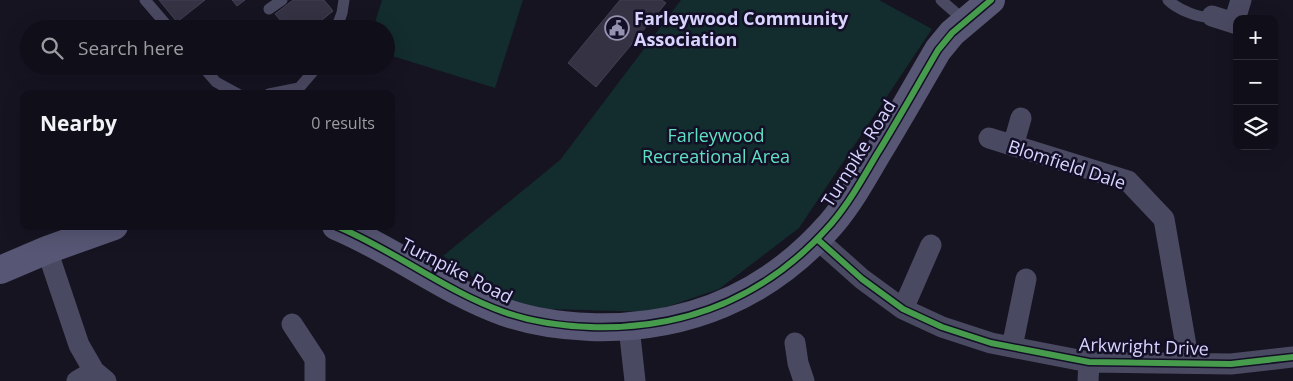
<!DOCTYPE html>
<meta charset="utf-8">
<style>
:root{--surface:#100f19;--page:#1e1d26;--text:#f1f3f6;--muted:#9c9ca2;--line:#302f38}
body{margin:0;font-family:"Open Sans",sans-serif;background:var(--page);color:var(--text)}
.controls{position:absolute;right:15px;top:15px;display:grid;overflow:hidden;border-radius:10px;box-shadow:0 5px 20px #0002}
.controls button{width:45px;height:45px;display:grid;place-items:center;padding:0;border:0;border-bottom:1px solid var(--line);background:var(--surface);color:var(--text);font:25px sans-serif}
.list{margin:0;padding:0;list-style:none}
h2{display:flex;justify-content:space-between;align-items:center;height:65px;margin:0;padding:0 20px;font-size:21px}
h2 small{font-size:16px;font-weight:400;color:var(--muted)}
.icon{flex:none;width:28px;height:28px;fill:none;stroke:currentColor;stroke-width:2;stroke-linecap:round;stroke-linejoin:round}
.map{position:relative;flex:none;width:1293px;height:381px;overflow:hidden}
.search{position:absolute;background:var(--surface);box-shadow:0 5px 20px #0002;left:20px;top:20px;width:375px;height:55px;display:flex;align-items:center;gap:12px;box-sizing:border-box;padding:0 18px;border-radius:28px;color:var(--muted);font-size:19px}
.panel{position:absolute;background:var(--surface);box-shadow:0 5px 20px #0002;left:20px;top:90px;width:375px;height:140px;border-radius:10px}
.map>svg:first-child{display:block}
</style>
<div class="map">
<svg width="1293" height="381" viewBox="0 0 1293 381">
<rect width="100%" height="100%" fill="#161421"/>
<!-- green -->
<path fill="#132c2d" d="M382 0H523L495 88 386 54V29H373Z
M681 0H879L932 29 799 228 719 289 652 312 517 308 443 256 560 160Z"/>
<!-- building -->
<path fill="#343243" stroke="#433f54" d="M159 0H205L177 22Z
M232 0H245L237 6Z
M293 0H324L333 11 311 29H288L275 14Z
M620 0H662L666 3 596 87 568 63Z"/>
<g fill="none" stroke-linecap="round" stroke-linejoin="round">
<!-- lane -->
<path stroke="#4a4962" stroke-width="11" d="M145 0 170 29
M941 0 965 21
M1168 0C1176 8 1200 20 1212 16
M269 9 282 0
M336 29 342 13 344 0
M202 66 216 82 238 94
M269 94 299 88 318 66"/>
<!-- street -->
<path stroke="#4a4962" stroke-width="21" d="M1212 16 1237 24
M1234 23 1241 0
M989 138 1128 181 1164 219 1189 363
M1013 146 1021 118
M817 239 862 279 903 309 942 327 991 343 1089 362 1231 364 1293 357
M47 250 79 345 94 371 106 381
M903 309 931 245
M292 324 315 359V381
M629 327 635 381
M795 343 798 363 804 381
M1012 347 1026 279
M77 381 94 371
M1088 381 1089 362"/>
<!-- secondary -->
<path stroke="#575674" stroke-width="28" d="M336 226C394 250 445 291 504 312 532 322 561 326 590 327 686 330 768 296 831 224 849 203 863 178 877 154 898 120 918 84 938 50L952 33 991 0
M0 270 47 250 114 226"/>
<!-- cycleway casing -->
<g stroke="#130f26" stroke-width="9">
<path id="cycleway" d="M336 226C394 250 445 291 504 312 532 322 561 326 590 327 686 330 768 296 831 224 849 203 863 178 877 154 898 120 918 84 938 50L952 33 991 0
M817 239 862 279 903 309 942 327 991 343 1089 362 1231 364 1293 357"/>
</g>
<!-- cycleway -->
<use href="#cycleway" stroke="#469c4c" stroke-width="6"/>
</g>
<!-- icons -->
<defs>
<g id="civic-ring" transform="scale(1.25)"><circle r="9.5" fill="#130f26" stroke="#9591b1" stroke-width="1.5"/><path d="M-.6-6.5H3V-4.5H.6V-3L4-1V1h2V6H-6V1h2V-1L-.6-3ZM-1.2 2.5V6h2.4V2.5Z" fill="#9591b1"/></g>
</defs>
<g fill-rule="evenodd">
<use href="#civic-ring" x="617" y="28"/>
</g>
<g text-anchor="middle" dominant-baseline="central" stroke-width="5" stroke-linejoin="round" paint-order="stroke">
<!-- poi labels -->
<g font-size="18" font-weight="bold" fill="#d9d4ff" stroke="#130f26" text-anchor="start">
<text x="634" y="18">Farleywood Community<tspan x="634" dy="21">Association</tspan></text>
</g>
<!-- park labels -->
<g font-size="18" fill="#5fe0c0" stroke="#130f26">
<text x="716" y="135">Farleywood<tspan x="716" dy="21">Recreational Area</tspan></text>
</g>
<!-- street labels -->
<g font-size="18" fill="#d9d4ff" stroke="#130f26">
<text transform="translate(858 153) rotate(-58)">Turnpike Road</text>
<text transform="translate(1067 164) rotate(18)">Blomfield Dale</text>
<text transform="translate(457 270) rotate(27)">Turnpike Road</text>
<text transform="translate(1144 346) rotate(2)">Arkwright Drive</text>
</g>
</g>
</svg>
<div class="controls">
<button>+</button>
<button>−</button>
<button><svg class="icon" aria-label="layers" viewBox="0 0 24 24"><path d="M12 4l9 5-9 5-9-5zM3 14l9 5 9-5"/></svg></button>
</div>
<div class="search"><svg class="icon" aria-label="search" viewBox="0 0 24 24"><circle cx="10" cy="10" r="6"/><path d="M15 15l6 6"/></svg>Search here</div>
<section class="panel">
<h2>Nearby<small>0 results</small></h2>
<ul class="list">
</ul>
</section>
</div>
